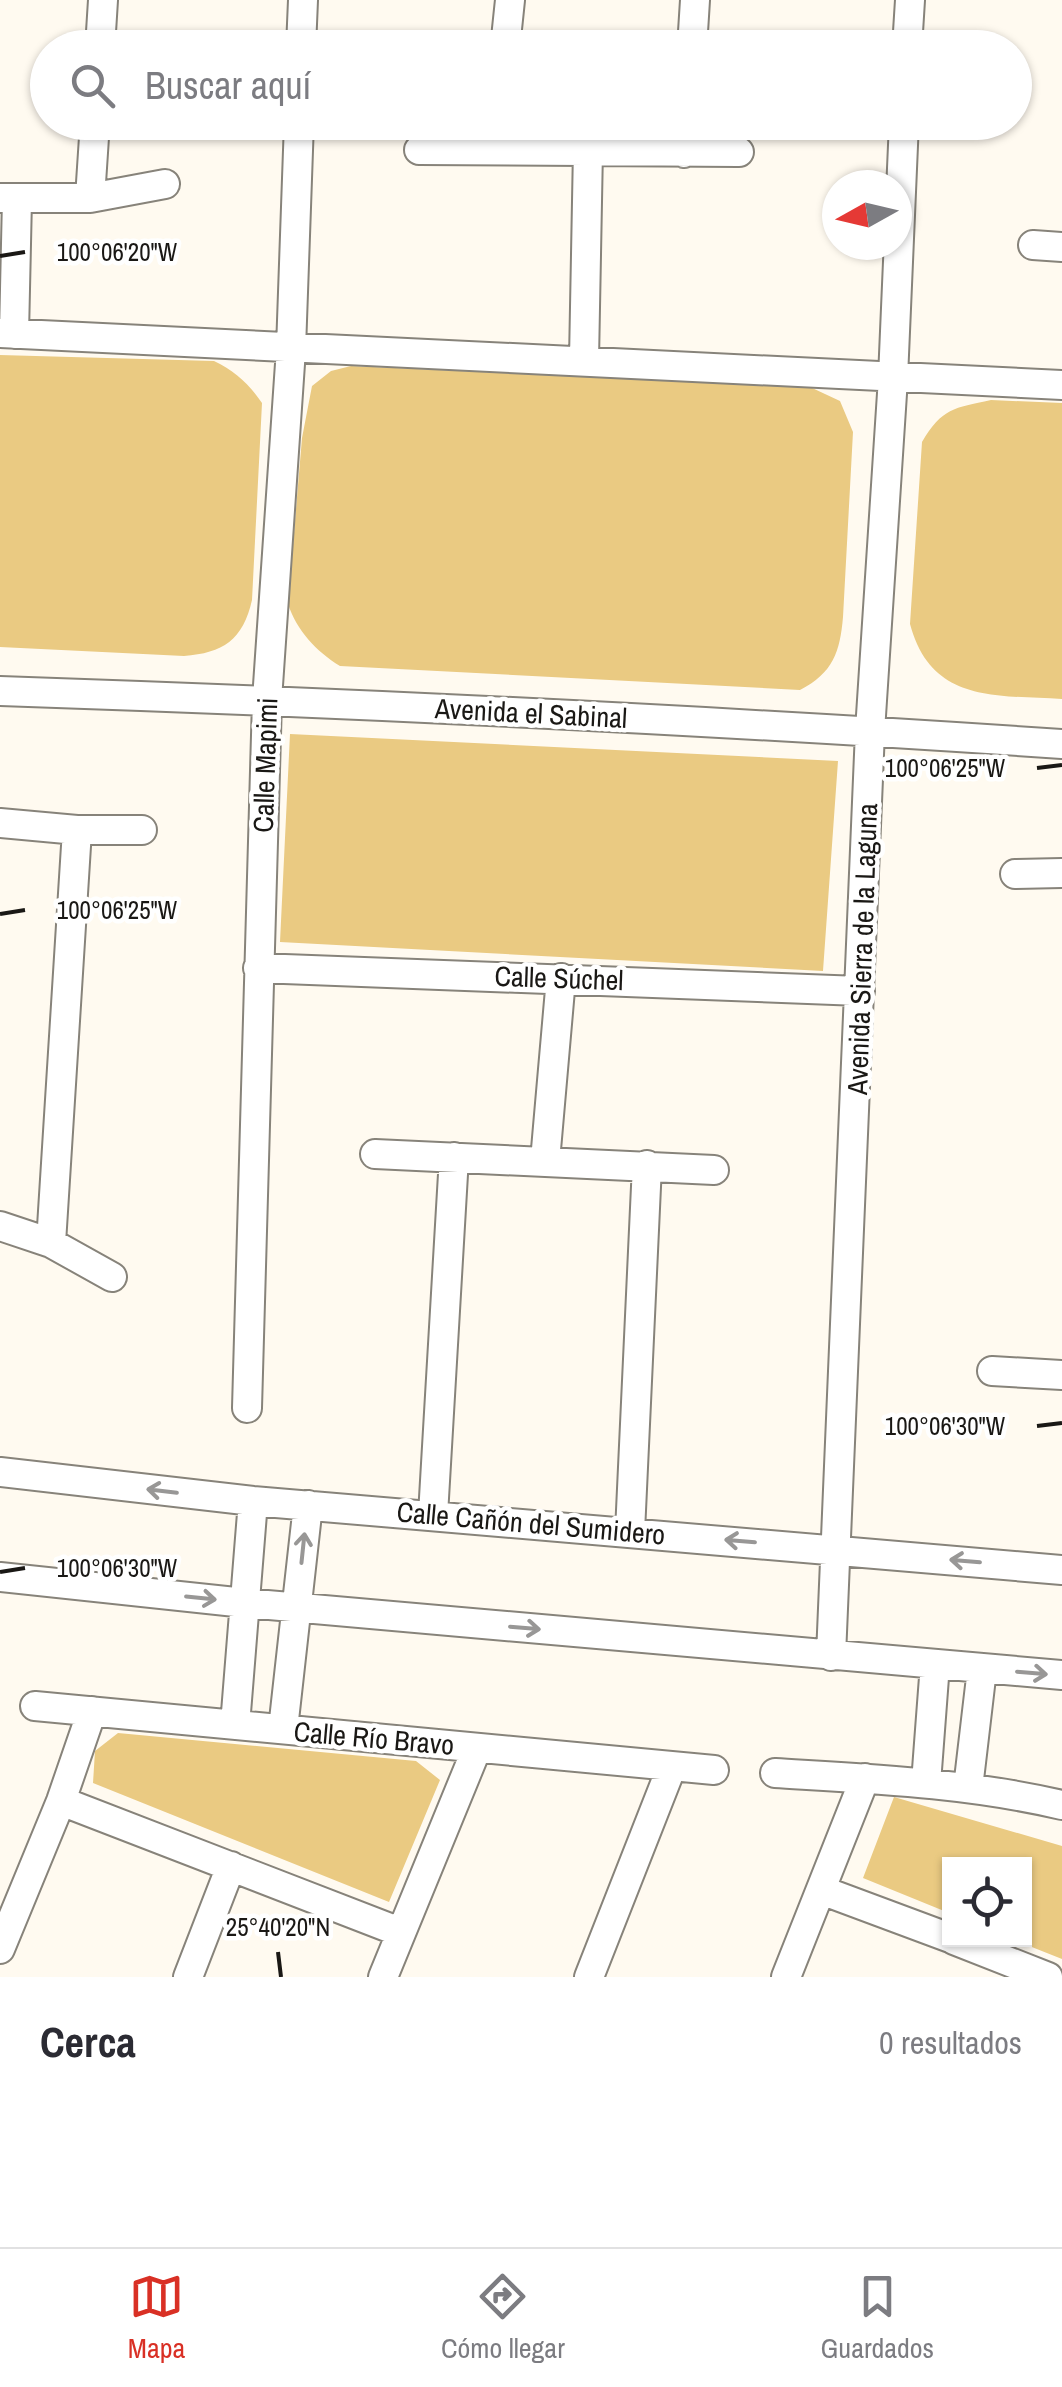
<!DOCTYPE html>
<html lang="es">
<meta charset="utf-8">
<style>
:root{--surface:#fff;--page:#f2f2f3;--text:#2b2b33;--muted:#7c7c81;--line:#e1e1e2;--accent:#d93025}
body{margin:0;font-family:"Archivo Narrow",sans-serif;background:var(--page);color:var(--text)}
.controls{position:absolute;right:30px;bottom:30px;display:grid;overflow:hidden;border-radius:0px;box-shadow:0 2px 8px #0004}
.controls button{width:90px;height:90px;display:grid;place-items:center;padding:0;border:0;border-bottom:2px solid var(--line);background:var(--surface);color:var(--text);font:50px sans-serif}
.compass{position:absolute;left:822px;top:170px;width:90px;height:90px;border-radius:50%;background:var(--surface);box-shadow:0 2px 8px #0004;rotate:262deg}
.list{margin:0;padding:0;list-style:none}
h2{display:flex;justify-content:space-between;align-items:center;height:130px;margin:0;padding:0 40px;font-size:42px}
h2 small{font-size:32px;font-weight:400;color:var(--muted)}
.icon{flex:none;width:55px;height:55px;fill:none;stroke:currentColor;stroke-width:2;stroke-linecap:round;stroke-linejoin:round}
.map{position:relative;flex:none;width:1062px;height:1977px;overflow:hidden}
.search{position:absolute;background:var(--surface);box-shadow:0 2px 8px #0004;left:30px;right:30px;top:30px;height:110px;display:flex;align-items:center;gap:25px;box-sizing:border-box;padding:0 35px;border-radius:55px;color:var(--muted);font-size:38px}
.sheet{height:270px;background:var(--surface)}
nav{display:flex;justify-content:space-around;align-items:center;box-sizing:border-box;height:140px;border-top:2px solid var(--line);background:var(--surface);font-size:28px;color:var(--muted)}
nav a{display:grid;justify-items:center;gap:5px}
nav .on{color:var(--accent)}
.map>svg:first-child{display:block}
</style>
<div class="map">
<svg width="1062" height="1977" viewBox="0 0 1062 1977">
<rect width="100%" height="100%" fill="#fffaf0"/>
<!-- green -->
<path fill="#eaca82" d="M0 355 214 361C235 371 248 383 262 403L252 600C243 640 223 653 184 656L0 647Z
M351 366 810 387 840 401 853 432 843 617C840 652 833 673 800 690L340 666C316 651 297 631 288 604L302 438 312 386 331 371Z
M991 400 1062 403V699C996 695 931 703 910 624L922 442C942 408 954 408 991 400Z
M290 734 838 761 823 971 280 942Z
M118 1733 416 1761 440 1780 389 1902 93 1783 95 1751Z
M894 1797 1062 1846V1959L1014 1940H1024V1864H950L949 1913 863 1878Z"/>
<g fill="none" stroke-linecap="round" stroke-linejoin="round">
<!-- minor casing -->
<g stroke="#87837a" stroke-width="32">
<path id="minor" d="M100 48 103 0
M301 48 303 0
M505 48 510 0
M692 48 695 0
M907 48 910 0
M496 149 499 122
M419 150 739 152
M684 153 686 122
M0 198H90L165 184
M90 198 95 122
M1033 245 1062 247
M0 333 1062 385
M14 334 17 199
M584 360 588 149
M0 691C354 703 708 720 1062 744
M0 823 77 830H142
M1015 874 1062 873
M258 968 860 991
M375 1154 714 1170
M545 1161 561 978
M0 1226 51 1243 112 1277
M51 1243 77 830
M992 1371 1062 1375
M247 1408 267 700 291 349 299 122
M0 1472 253 1501 1062 1570
M433 1515 454 1157
M630 1532 647 1165
M0 1577 245 1603 1062 1675
M831 1656 870 731 893 378 904 122
M35 1706 714 1770
M235 1725 253 1501
M283 1729 308 1505
M775 1773C872 1779 968 1783 1062 1805
M926 1783 935 1664
M968 1788 982 1669
M61 1801 400 1932
M821 1890 950 1938
M954 1940 1048 1977
M0 1949 61 1801 92 1711
M188 1977 231 1866
M383 1977 477 1748
M589 1977 672 1766
M786 1977 865 1778"/>
</g>
<!-- minor -->
<use href="#minor" stroke="#fff" stroke-width="28"/>
</g>
<!-- one-way arrows -->
<defs><path id="oneway-shaft" d="M-6 0H5M1.5-3L5.5 0L1.5 3" fill="none" stroke-width="1.6" stroke-linecap="round" stroke-linejoin="round" transform="scale(2.5)"/></defs>
<g stroke="#989796">
<use href="#oneway-shaft" transform="translate(162 1491) rotate(-173)"/>
<use href="#oneway-shaft" transform="translate(740 1541) rotate(-175)"/>
<use href="#oneway-shaft" transform="translate(303 1548) rotate(-84)"/>
<use href="#oneway-shaft" transform="translate(965 1561) rotate(-175)"/>
<use href="#oneway-shaft" transform="translate(201 1598) rotate(6)"/>
<use href="#oneway-shaft" transform="translate(525 1628) rotate(5)"/>
<use href="#oneway-shaft" transform="translate(1032 1673) rotate(5)"/>
</g>
<!-- ticks -->
<path fill="none" stroke="#1a1815" stroke-width="4" d="M0 256 25 252M1037 768 1062 765M0 914 25 910M1037 1426 1062 1423M0 1572 25 1568M278 1952 281 1977"/>
<g text-anchor="middle" dominant-baseline="central" stroke-width="9" stroke-linejoin="round" paint-order="stroke">
<!-- street labels -->
<g font-size="28" fill="#1a1815" stroke="#fff">
<text transform="translate(531 713) rotate(3)">Avenida el Sabinal</text>
<text transform="translate(265 765) rotate(-88)">Calle Mapimi</text>
<text transform="translate(862 949) rotate(-88)">Avenida Sierra de la Laguna</text>
<text transform="translate(559 978) rotate(2)">Calle Súchel</text>
<text transform="translate(531 1523) rotate(5)">Calle Cañón del Sumidero</text>
<text transform="translate(374 1738) rotate(5)">Calle Río Bravo</text>
</g>
</g>
<g font-size="25" text-anchor="middle" fill="#1a1815" stroke="#fff" stroke-width="9" stroke-linejoin="round" paint-order="stroke">
<text x="117" y="261">100°06'20"W</text>
<text x="945" y="777">100°06'25"W</text>
<text x="117" y="919">100°06'25"W</text>
<text x="945" y="1435">100°06'30"W</text>
<text x="117" y="1577">100°06'30"W</text>
<text x="278" y="1936">25°40'20"N</text>
</g>
</svg>
<div class="controls">
<button><svg class="icon" aria-label="locate" viewBox="0 0 24 24"><circle cx="12" cy="12" r="6"/><path d="M12 2v4M12 18v4M2 12h4M18 12h4"/></svg></button>
</div>
<svg class="compass" viewBox="-18 -18 36 36"><path d="M0-13l5 13h-10z" fill="#e53935"/><path d="M0 13l5-13h-10z" fill="#7c7c81"/></svg>
<div class="search"><svg class="icon" aria-label="search" viewBox="0 0 24 24"><circle cx="10" cy="10" r="6"/><path d="M15 15l6 6"/></svg>Buscar aquí</div>
</div>
<section class="sheet">
<h2>Cerca<small>0 resultados</small></h2>
<ul class="list">
</ul>
</section>
<nav>
<a class="on"><svg class="icon" aria-label="map" viewBox="0 0 24 24"><path d="M3 6l6-2 6 2 6-2v14l-6 2-6-2-6 2zM9 4v14M15 6v14"/></svg>Mapa</a>
<a><svg class="icon" aria-label="directions" viewBox="0 0 24 24"><path d="M12 3l9 9-9 9-9-9zM9 14v-3h6M13 9l2 2-2 2"/></svg>Cómo llegar</a>
<a><svg class="icon" aria-label="saved" viewBox="0 0 24 24"><path d="M7 4h10v16l-5-4-5 4z"/></svg>Guardados</a>
</nav>
